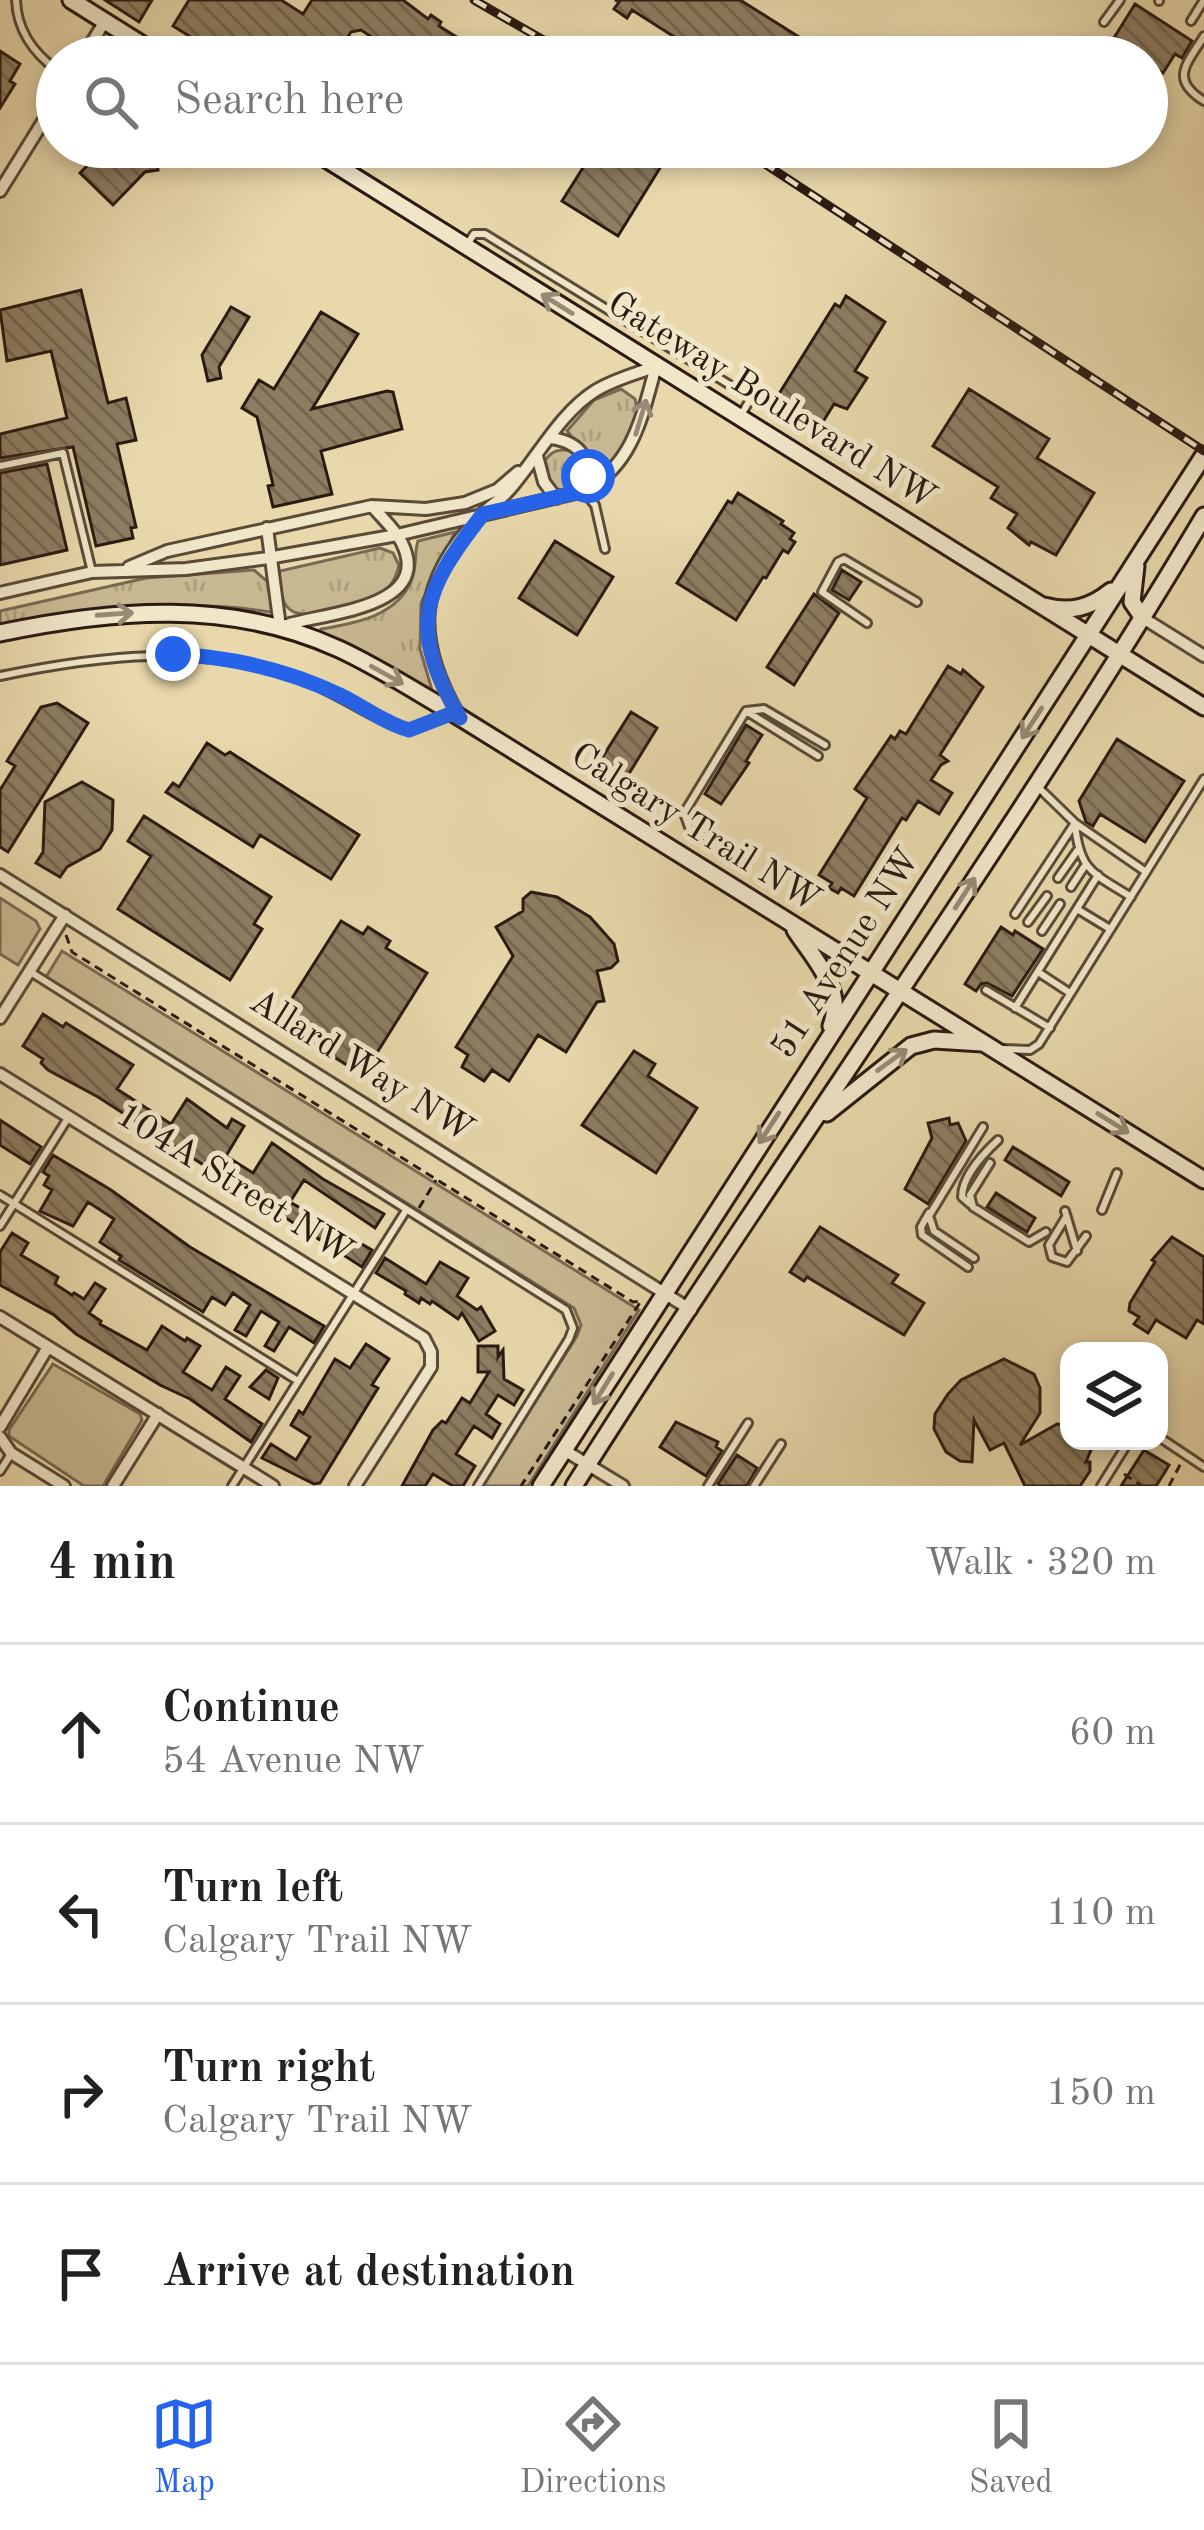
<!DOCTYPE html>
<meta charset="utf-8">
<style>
:root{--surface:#fff;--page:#f6f6f6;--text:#222;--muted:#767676;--line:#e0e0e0;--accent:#2563eb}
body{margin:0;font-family:"Old Standard TT",serif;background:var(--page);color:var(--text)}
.controls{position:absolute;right:36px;bottom:36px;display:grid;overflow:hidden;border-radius:24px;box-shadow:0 6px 18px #0003}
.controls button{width:108px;height:108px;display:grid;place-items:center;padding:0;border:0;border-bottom:3px solid var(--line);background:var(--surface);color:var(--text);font:60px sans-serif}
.stop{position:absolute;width:36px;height:36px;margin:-27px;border:9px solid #2563eb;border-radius:50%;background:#fff}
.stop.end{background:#2563eb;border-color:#fff;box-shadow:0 3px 12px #0008}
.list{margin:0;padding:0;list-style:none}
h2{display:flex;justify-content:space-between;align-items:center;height:156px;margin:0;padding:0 48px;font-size:51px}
h2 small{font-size:39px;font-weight:400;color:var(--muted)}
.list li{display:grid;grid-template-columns:78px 1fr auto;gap:36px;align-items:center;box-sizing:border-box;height:180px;padding:0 48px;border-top:3px solid var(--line)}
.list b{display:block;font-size:45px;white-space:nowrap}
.list p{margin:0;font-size:39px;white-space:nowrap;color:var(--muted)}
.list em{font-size:39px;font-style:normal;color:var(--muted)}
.icon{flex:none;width:66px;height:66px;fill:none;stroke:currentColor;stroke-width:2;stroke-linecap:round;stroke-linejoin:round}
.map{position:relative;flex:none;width:1204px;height:1486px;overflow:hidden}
.search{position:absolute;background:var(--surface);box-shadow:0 6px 18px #0003;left:36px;right:36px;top:36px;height:132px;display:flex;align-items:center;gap:30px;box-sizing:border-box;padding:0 42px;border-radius:66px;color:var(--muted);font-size:45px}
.sheet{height:876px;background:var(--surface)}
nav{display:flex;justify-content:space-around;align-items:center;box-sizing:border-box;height:168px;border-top:3px solid var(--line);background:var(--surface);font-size:33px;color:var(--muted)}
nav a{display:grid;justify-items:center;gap:6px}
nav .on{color:var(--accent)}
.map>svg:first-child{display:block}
</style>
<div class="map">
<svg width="1204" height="1486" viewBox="0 0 1204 1486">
<defs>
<pattern id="grass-tufts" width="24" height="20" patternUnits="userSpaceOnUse" patternTransform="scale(3)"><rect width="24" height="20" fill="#c8b891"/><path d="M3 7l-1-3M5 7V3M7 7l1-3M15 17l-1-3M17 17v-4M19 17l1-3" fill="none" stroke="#ac9e7c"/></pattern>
<pattern id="building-back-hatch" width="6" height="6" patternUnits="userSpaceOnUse" patternTransform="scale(3)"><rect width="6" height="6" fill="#8d7d62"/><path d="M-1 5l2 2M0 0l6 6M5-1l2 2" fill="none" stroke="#73664f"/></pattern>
</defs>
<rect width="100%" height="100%" fill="#e8d8ab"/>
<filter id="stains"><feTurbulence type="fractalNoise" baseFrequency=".00167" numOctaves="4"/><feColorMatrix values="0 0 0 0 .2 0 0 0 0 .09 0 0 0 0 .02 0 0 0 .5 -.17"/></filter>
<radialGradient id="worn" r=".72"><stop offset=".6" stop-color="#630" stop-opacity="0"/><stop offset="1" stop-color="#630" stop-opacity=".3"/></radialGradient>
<!-- grass -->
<path fill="url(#grass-tufts)" stroke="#7a6952" stroke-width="3" d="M621 389 635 399C645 427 621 454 601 472L567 431 594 400Z
M543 470a20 20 0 1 1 40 0a20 20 0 1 1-40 0Z
M455 532 421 603 420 649 432 690 320 633 321 629C356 623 398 616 412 579 417 567 414 553 418 541Z
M380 548 393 553 399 565C396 578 390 590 378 597 362 606 307 620 292 611 281 605 280 587 277 576L280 571Z
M254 570 269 583 273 610 269 612C178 596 90 614 0 628V611L146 578Z"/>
<!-- park -->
<path fill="#c8b891" stroke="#7a6952" stroke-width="3" d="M0 898 36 921 40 929 18 965 0 954Z
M62 951 639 1310 528 1486H482L577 1336 581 1325 574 1308 46 977Z
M53 1364 140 1414 142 1420 103 1486H84L9 1436V1430Z"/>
<!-- building -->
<path fill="url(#building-back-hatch)" stroke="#2b1a12" stroke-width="3" d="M105 0H152L139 22Z
M189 0H281L303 14 312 0H403L428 19 431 15 441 22 439 26 489 57H385L390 49 361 30 351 32 335 57H223L173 26Z
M615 0H740L799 37 786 57H706L632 10 627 18 614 9 619 2Z
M1135 4 1192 41 1182 58 1175 54 1163 73 1147 63V57H1138L1112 41Z
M0 51 20 64 10 81 15 84 0 108Z
M119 147H154L158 170 145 172 113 205 80 173 93 160 100 166Z
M596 147H656L668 155 618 236 562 201Z
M81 290 108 403 126 398 136 440 117 444 136 527 131 528 133 538 96 546 73 447 0 458V434L67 418 51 351 7 361 0 310Z
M846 296 885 322 855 371 867 378 847 409 834 404 821 425 777 397 835 304 840 307Z
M231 307 249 317 219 367 221 378 208 381 202 355Z
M321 312 358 334 312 409 387 391 393 392 402 429 321 451 332 494 273 507 268 486 273 485 257 417 242 408 259 380 274 389Z
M969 389 1049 439 1037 458 1094 493 1056 555 1031 542 1029 545 1008 528 1017 514 991 498 998 487 933 446Z
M47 464 67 550 0 565V473Z
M738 493 783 521 781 524 794 533 790 539 795 542 788 553 783 550 766 578 763 577 736 620 677 583 728 501 732 503Z
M555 541 613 577 577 635 519 598Z
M842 570 861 582 849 600 832 590Z
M814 594 839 613 794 685 767 667Z
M948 666 961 674 963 670 983 687 940 755 948 761 941 765 931 780 952 793 939 814 918 801 906 820 902 818 854 896 841 888 838 893 829 888 832 883 819 875 867 798 855 789 891 736 895 739 900 731 906 734Z
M57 703 88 723 8 852 0 847V790L15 766 7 761 41 707Z
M631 712 657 728 622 785 595 769Z
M746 725 762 735 746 761 749 763 721 804 705 794Z
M1117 739 1184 781 1145 842 1100 814 1093 826 1086 822 1079 801Z
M207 743 225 755 230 752 359 835 331 879 260 835 253 847 166 792 173 783 179 787Z
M82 782 113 800 112 830 100 849 67 867 60 877 36 863 43 852 45 802Z
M144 816 271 897 254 924 262 929 230 980 118 909 151 856 128 841Z
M531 892 557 897 590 917 614 944 618 961 611 968 597 971 604 1001 597 1002 566 1052 538 1035 509 1081 492 1070 484 1081 462 1067 468 1055 456 1047 513 956 496 927 523 911V899Z
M341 921 363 934 368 927 390 941 386 948 427 973 363 1075 277 1022Z
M1001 927 1013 935 1015 931 1043 949 1012 996 987 983 981 984 976 991 965 984Z
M43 1014 63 1027 66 1023 133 1065 117 1089 171 1124 187 1099 227 1128 232 1119 244 1126 226 1156 253 1173 272 1143 323 1179 384 1214 375 1228 304 1180 290 1202 372 1250 362 1267 98 1097 48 1070 41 1063 43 1059 23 1046Z
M634 1051 655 1064 648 1076 697 1108 656 1173 582 1125Z
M949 1118 950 1125 958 1123 966 1141 928 1204 905 1189 932 1138 928 1123Z
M0 1120 41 1147 30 1164 0 1145Z
M1013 1147 1069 1182 1061 1196 1005 1160Z
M53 1155 111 1190 190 1247 324 1326 314 1343 289 1327 274 1351 265 1346 279 1322 261 1311 246 1336 235 1330 250 1305 233 1293 225 1305 212 1297 203 1312 119 1260 121 1256 100 1242 114 1219 88 1202 73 1226 40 1211 52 1190 44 1185 49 1176 43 1172Z
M996 1193 1035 1218 1027 1232 987 1207Z
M820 1227 898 1275 892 1283 924 1303 904 1335 807 1277 804 1281 790 1272Z
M12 1233 28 1243 21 1255 58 1277 55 1284 72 1295 74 1293 84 1299 95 1283 105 1289 89 1313 101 1321 100 1324 147 1350 162 1326 185 1341 187 1338 200 1346 183 1372 212 1390 226 1367 240 1376 225 1399 262 1424 251 1442 190 1399 160 1385 76 1334 54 1315 0 1285V1252Z
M1172 1237 1204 1257V1324L1197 1320 1186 1338 1156 1320 1148 1333 1134 1324 1139 1317 1129 1311 1130 1303 1155 1262 1152 1260Z
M385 1258 426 1284 440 1262 468 1278 457 1296 477 1310 481 1307 495 1331 479 1341 462 1313 458 1319 432 1301 430 1304 421 1298 419 1303 405 1294 406 1291 376 1273Z
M366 1344 389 1359 372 1385 378 1388 320 1483 314 1484 262 1458 271 1444 296 1460 310 1437 291 1425 299 1411 303 1414 335 1359 350 1368Z
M478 1346H498V1357L503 1350 504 1379 523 1390 514 1405 498 1395 486 1414 500 1424 492 1438 474 1426 456 1454 475 1466 463 1486H453L433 1474 425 1486H402L433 1430 442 1421 446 1423 462 1398 470 1403 489 1372H478Z
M1004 1359 1034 1374 1040 1388V1413L1020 1445 1057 1424 1066 1425 1069 1441H1087L1091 1450 1086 1462H1090V1471L1080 1486H1025L1004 1443 990 1450 974 1420 972 1462 960 1461 946 1452 934 1429 935 1414 948 1394 961 1380Z
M266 1370 278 1378 269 1399 250 1387Z
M676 1422 718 1442 716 1447 722 1451 706 1476 660 1447Z
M1144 1450 1169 1465 1165 1472 1156 1486H1121Z
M737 1455 757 1468 747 1486H722L718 1484Z"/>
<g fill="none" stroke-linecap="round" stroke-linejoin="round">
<!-- lane casing -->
<g stroke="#5a4a38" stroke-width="12">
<path id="lane" d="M16 0C17 29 33 53 57 70
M1159 1V0
M1191 21 1204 0
M1104 22 1120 0
M1204 36C1187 64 1169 79 1204 101
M466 246 474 234H485L751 398 741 415
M0 466 63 453 92 572
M584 492 595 505 605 549
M867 623 822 592 838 562 844 559 917 602
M0 676C102 655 200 643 300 679 338 692 371 720 409 730L451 714
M746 711 818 756
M1038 787 1075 823C1079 871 1093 873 1131 897
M725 849 689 827 684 813 746 711 764 709 825 745
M1058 878 1077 851
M1071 887 1084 867
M1077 909 1110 929
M1015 914 1075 823 1146 872
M1028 922 1047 896
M1042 931 1060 904
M29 971 566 1310 573 1328 569 1339 478 1486
M1038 972 1070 993
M986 990 1050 1028
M1015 1008 1098 875
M1004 1049 1030 1050 1039 1044 1204 779
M990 1163 970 1195 973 1207 1029 1242 1046 1232
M0 1195 298 1381
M970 1204 962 1197C962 1176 983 1154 998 1140
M1102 1210 1117 1173
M1065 1211 1077 1251
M929 1213 921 1227 922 1235 968 1267
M1066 1217 1049 1245 1052 1257 1067 1262 1086 1236
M0 1226 68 1118
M974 1258 934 1231 929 1216 983 1127
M1159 1437 1204 1467
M0 1471 11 1454
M232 1486 405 1212
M708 1486 748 1423
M754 1486 781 1444
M1101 1486 1129 1441"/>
</g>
<!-- street casing -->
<g stroke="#5a4a38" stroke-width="16">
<path id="street" d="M83 57 105 21
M0 191 57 99
M551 438C580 442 595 461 584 490
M537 456 544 482 556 498
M267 528 280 627C315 613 435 611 402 543 395 529 382 518 372 506
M129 567 167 551 372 506 426 509 465 503 497 490 518 472
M0 593 92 572 186 569 268 558 397 535 584 491C633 465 642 417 656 366
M1143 618 1204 656
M459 716C414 638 416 581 482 514 491 505 502 499 510 489 537 458 560 413 595 391 614 379 636 374 656 366
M0 875 691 1310
M0 1018 65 915
M0 1074 424 1338 431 1352V1367L355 1486
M0 1317 273 1486
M0 1427 48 1347
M0 1437 11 1453 64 1486
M564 1450 623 1486
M113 1486 158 1414"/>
</g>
<!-- secondary casing -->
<g stroke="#2b1a12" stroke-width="21">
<path id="secondary" d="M71 0 162 57
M307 147 1204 707
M1136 566 1132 602 1143 618
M1044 606C1070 613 1090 608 1111 591
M0 633C114 609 230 599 339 649 378 667 415 691 453 713L1204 1180
M795 930C814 959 845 990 831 1026
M827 1113 911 1046 934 1040 982 1043
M541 1486 1204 455
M574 1486C780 1160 1007 847 1204 516"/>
</g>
<!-- path -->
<path stroke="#2b1a12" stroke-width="3" stroke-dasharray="9 6" stroke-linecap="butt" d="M66 935 72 952 633 1302 641 1301 521 1486
M419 1208 436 1180
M1124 1474 1142 1486
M1169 1486 1182 1461"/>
<!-- lane -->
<use href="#lane" stroke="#f0e6c8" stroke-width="6"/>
<!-- street -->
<use href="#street" stroke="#f0e6c8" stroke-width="10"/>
<!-- secondary -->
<use href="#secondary" stroke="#f0e6c8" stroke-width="15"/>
<!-- rail casing -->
<g stroke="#2b1a12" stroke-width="9">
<path id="rail" d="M474 0 573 57
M739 147 1204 451"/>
</g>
<!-- rail -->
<use href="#rail" stroke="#f0e6c8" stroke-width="4.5" stroke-dasharray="14" stroke-linecap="butt"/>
</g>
<!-- one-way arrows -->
<defs><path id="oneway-shaft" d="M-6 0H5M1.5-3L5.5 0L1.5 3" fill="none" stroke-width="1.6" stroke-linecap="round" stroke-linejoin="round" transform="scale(3)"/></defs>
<g stroke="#978a76">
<use href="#oneway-shaft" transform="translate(557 304) rotate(-148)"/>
<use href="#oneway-shaft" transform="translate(641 417) rotate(-73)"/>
<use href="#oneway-shaft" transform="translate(115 614) rotate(-4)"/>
<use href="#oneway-shaft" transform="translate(387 675) rotate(29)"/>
<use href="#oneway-shaft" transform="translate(1032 723) rotate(123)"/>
<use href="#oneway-shaft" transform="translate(965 893) rotate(-57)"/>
<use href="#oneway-shaft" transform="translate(892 1060) rotate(-36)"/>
<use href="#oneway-shaft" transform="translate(1113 1123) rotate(32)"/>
<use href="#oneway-shaft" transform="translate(769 1128) rotate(123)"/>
<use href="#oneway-shaft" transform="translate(603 1389) rotate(122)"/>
</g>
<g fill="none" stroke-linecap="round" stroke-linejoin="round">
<!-- route -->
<path stroke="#2563eb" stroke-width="15" d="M173 654C231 657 288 670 340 695 363 706 384 723 409 730L453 713 460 718C408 628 421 593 483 514L584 491 588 476"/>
</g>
<g text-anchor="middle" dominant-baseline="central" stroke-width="10" stroke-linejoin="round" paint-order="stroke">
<!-- street labels -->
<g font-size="36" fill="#2b1a12" stroke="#f0e6c8">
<text transform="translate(771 402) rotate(32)">Gateway Boulevard NW</text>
<text transform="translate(695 829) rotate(32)">Calgary Trail NW</text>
<text transform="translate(847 954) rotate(-57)">51 Avenue NW</text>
<text transform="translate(361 1067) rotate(32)">Allard Way NW</text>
<text transform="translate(234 1185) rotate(32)">104A Street NW</text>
</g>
</g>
<rect width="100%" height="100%" filter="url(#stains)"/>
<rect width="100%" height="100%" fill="url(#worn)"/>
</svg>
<div class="controls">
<button><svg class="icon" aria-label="layers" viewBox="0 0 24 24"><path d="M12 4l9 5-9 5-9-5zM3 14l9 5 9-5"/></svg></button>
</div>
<div class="stop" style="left:588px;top:476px"></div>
<div class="stop end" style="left:173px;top:654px"></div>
<div class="search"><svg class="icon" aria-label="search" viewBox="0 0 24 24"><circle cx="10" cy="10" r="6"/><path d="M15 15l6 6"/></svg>Search here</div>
</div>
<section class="sheet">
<h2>4 min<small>Walk · 320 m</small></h2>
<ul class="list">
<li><svg class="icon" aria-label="ahead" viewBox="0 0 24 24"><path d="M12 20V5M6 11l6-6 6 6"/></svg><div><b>Continue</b><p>54 Avenue NW</p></div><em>60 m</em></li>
<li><svg class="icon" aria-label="left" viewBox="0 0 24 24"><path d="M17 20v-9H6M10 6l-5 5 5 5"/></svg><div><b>Turn left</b><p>Calgary Trail NW</p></div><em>110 m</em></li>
<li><svg class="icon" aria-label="right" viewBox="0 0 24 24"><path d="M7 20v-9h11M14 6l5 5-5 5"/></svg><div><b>Turn right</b><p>Calgary Trail NW</p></div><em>150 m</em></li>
<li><svg class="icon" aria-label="arrive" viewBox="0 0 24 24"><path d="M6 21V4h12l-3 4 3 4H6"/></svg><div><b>Arrive at destination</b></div></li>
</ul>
</section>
<nav>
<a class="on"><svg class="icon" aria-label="map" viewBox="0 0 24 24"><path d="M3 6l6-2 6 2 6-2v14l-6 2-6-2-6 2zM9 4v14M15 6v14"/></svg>Map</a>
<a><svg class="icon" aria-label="directions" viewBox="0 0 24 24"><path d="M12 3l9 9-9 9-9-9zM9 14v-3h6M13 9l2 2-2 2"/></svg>Directions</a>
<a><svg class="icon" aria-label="saved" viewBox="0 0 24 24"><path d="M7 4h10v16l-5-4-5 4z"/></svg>Saved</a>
</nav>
